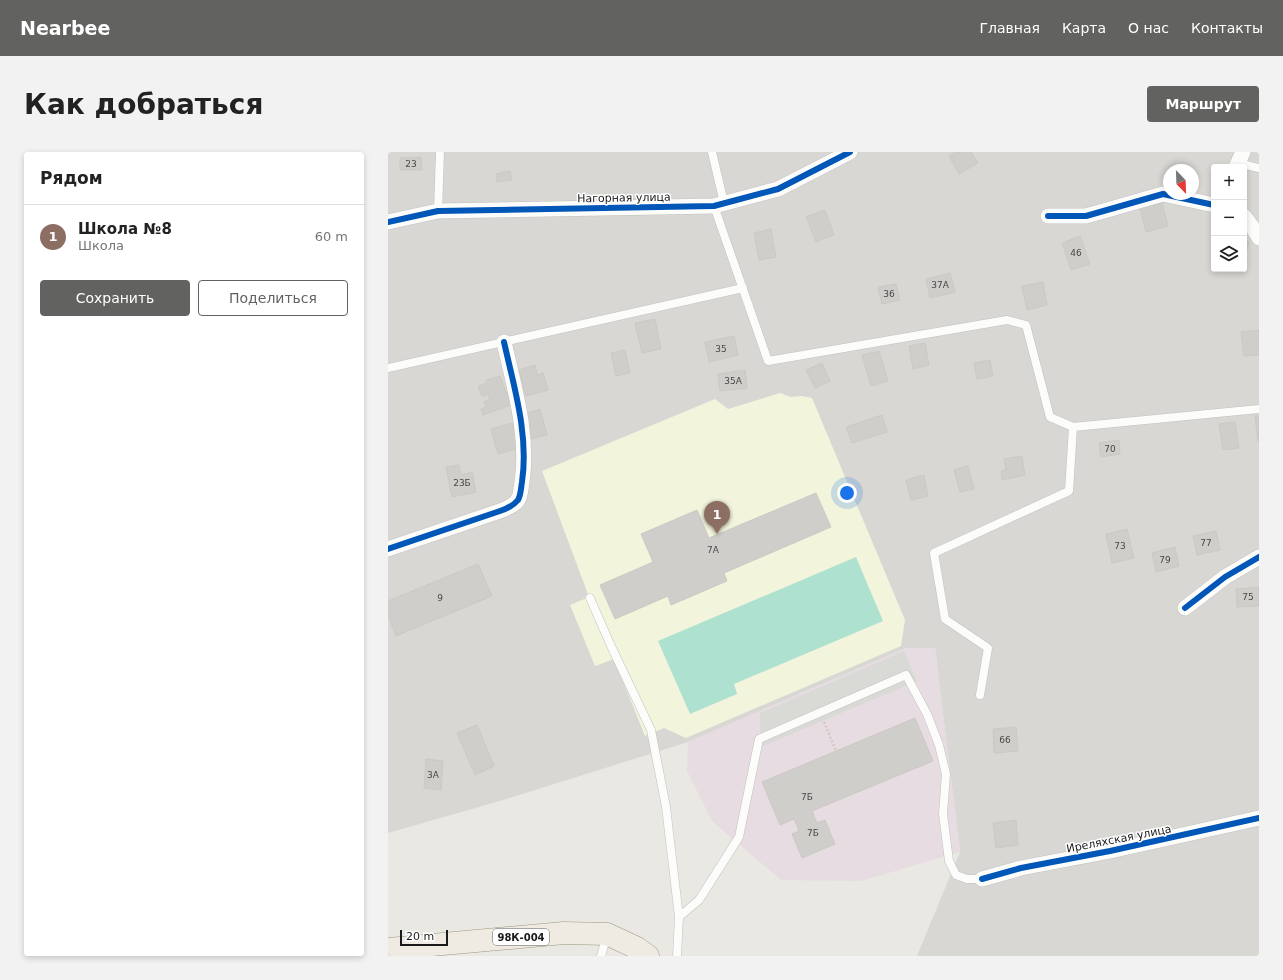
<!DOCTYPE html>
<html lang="ru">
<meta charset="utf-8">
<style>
:root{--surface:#fff;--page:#f2f2f2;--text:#222;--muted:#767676;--line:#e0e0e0;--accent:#626260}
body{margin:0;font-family:"DejaVu Sans",sans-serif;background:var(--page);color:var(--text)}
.controls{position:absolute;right:12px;top:12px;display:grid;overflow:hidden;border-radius:4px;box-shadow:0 2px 6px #0003}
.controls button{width:36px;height:36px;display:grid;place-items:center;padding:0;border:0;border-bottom:1px solid var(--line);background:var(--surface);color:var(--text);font:20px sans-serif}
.compass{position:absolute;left:775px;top:12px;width:36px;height:36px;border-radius:50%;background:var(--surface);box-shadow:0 2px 6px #0003;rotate:157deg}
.scale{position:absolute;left:12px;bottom:10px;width:48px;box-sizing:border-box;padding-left:4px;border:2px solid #1a1a1a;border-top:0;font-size:11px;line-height:14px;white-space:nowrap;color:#1a1a1a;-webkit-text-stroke:3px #fff;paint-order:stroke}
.you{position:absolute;left:459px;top:341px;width:14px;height:14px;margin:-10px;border:3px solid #fff;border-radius:50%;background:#1a73e8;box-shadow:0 0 0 6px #1a73e833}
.badge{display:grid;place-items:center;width:26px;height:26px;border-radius:50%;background:var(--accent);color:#fff;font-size:13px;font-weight:700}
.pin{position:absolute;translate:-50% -33px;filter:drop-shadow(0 1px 2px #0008)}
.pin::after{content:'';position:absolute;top:21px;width:14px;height:12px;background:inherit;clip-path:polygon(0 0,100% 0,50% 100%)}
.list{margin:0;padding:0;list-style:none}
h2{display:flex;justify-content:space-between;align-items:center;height:52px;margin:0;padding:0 16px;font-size:17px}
h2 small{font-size:13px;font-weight:400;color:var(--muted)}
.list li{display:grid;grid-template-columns:26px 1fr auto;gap:12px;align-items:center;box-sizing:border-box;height:64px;padding:0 16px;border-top:1px solid var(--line)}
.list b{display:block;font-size:15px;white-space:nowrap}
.list p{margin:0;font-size:13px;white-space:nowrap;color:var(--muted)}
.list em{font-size:13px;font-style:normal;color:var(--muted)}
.actions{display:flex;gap:8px;padding:12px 16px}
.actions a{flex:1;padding:9px 0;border:1px solid var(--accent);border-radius:4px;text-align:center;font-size:14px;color:var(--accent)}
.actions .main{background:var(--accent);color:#fff}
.icon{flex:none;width:22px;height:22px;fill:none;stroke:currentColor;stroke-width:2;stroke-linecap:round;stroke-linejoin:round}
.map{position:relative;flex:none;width:871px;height:804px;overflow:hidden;border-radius:4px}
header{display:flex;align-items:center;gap:24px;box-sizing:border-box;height:56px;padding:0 20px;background:var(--accent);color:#fff}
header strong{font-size:19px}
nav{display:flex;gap:22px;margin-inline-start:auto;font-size:14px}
.intro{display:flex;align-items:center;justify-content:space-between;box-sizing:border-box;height:96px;padding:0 24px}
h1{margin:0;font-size:28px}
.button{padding:10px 18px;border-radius:4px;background:var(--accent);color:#fff;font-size:14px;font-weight:700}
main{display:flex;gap:24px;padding:0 24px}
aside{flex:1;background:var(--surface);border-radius:4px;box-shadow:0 2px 6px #0003}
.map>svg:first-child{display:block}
</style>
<header>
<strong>Nearbee</strong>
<nav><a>Главная</a><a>Карта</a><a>О нас</a><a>Контакты</a></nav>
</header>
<div class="intro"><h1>Как добраться</h1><a class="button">Маршрут</a></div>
<main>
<aside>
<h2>Рядом<small></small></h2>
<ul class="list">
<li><span class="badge" style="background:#8d6e63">1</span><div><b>Школа №8</b><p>Школа</p></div><em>60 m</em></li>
</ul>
<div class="actions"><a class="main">Сохранить</a><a>Поделиться</a></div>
</aside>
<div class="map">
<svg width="871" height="804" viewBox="0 0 871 804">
<rect width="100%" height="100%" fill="#e9e8e3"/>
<!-- residential -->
<path fill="#d8d7d4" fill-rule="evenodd" d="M0 0H871V804H529L572 700 547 496H518L300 590 112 649 0 681ZM826 15H856V117H826ZM781 18H805V42H781Z"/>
<!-- industrial -->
<path fill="#e7dce1" d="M518 496H547L572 700 473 729 393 728 324 669 299 619 300 590Z"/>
<!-- education -->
<path fill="#f2f4dc" d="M392 241 403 245 414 244 424 246 517 468 513 494 298 586 276 576 257 584 226 507 207 514 182 453 201 445 154 319 327 247 340 257Z"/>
<!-- pitch -->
<path fill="#aee1d0" d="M468 405 495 469 346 532 349 542 302 562 270 489Z"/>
<!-- parking -->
<path fill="#d9d9d6" d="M516 499 529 529 373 595 372 561Z"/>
<!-- building -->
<path fill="#cfceca" stroke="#ccc9c4" d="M568 0H583L590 11 571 22 561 4Z
M33 5 34 18H12V6Z
M122 19 124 28 109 30 108 22Z
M774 51 780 74 758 80 752 56Z
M437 58 446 83 428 90 418 65Z
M383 77 388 105 371 108 366 81Z
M692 84 702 112 683 118 674 91Z
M856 89 861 90 856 109Z
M562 121 567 140 542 146 538 127Z
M655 130 659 153 639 158 634 134Z
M508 132 512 148 494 152 490 135Z
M267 167 273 197 254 201 247 171Z
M871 178V203L856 204 853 180Z
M346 184 350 203 321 210 317 190Z
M537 191 541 213 525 217 521 194Z
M237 198 242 221 228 224 223 201Z
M491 199 500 229 483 234 474 203Z
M602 208 605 224 589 227 586 211Z
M434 211 442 229 427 236 418 218Z
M147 213 149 223 155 221 160 238 138 244 131 218Z
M357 218 359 236 332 239 330 222Z
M112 224 123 253 95 263 93 257 98 255 96 250 102 248 100 242 94 244 90 234 99 231V228Z
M152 257 159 283 143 287 136 262Z
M494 263 499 280 464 291 458 275Z
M867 264H871V289H870Z
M847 270 851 296 835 298 831 272Z
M124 271 131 296 110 302 103 277Z
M731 288 732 302 713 305 711 291Z
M634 304 637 323 614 328 613 319 618 318 616 307Z
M71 313 73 323 84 320 88 340 64 345 58 315Z
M580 314 586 337 572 340 566 318Z
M536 323 540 344 523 348 518 328Z
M428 341 443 375 336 421 339 429 283 453 280 444 227 467 212 433 265 410 253 382 309 358 321 386Z
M739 377 746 406 724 411 718 382Z
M828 379 832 398 809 403 805 384Z
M787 395 791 414 768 420 764 401Z
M90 412 104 444 8 484 0 463V449Z
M871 435V454L849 455 848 437Z
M527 566 545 609 424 659 429 671 437 668 447 692 414 706 404 682 411 679 406 667 392 673 374 630Z
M89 573 106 614 87 623 69 581Z
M628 575 630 599 606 601 605 577Z
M38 607 55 609 53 638 36 636Z
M628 668 630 693 608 696 605 671Z"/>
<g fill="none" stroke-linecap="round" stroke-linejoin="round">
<!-- service casing -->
<g stroke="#c1c1bf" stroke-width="9">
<path id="service" d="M324 0 336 51
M849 11 871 16
M326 54 380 209 619 168 638 173 662 265 685 275
M50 59 52 0
M0 216 355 136
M202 446 223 494 263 578 278 655 291 765
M592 543 600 496 557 467 546 401 681 339 685 275 871 257
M213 804 219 783
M289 804 291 765 311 748 351 685 371 587 518 523 539 562 551 593 558 622 555 662 561 709 568 723 579 727H594"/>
</g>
<!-- minor casing -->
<g stroke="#c1c1bf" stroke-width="16">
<path id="minor" d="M848 15 855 0
M660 64H698L775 42 826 53
M856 64 865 76 871 86
M0 70 50 59 326 54 390 37 462 0
M0 397 112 359C118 357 126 353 130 348 133 343 133 335 134 330 141 283 126 235 116 190
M797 456 837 425 871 405
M594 727 633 716 722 699 871 666"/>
</g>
<!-- primary casing -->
<g stroke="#9e9881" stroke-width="23">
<path id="primary" d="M0 797 176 781 219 782 249 796 260 804"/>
</g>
<!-- path -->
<path stroke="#d5c8c4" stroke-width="2.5" stroke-dasharray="2 2" stroke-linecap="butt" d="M436 570 448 599"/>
<!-- service -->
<use href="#service" stroke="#fcfcfb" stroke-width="8"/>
<!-- minor -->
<use href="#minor" stroke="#fcfcfb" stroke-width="15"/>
<!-- primary -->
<use href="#primary" stroke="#efebe2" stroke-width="22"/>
<!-- cycleway casing -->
<g stroke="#fff" stroke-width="8">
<path id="cycleway" d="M660 64H698L775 42 826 53
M0 70 50 59 326 54 390 37 462 0
M0 397 112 359C118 357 126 353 130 348 133 343 133 335 134 330 141 283 126 235 116 190
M797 456 837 425 871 405
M594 727 633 716 722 699 871 666"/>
</g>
<!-- cycleway -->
<use href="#cycleway" stroke="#0057b8" stroke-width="6"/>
</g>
<g text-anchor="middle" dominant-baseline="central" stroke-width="3" stroke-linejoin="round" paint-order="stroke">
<!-- number labels -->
<g font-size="9" fill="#474746">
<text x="23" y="12">23</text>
<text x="688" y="101">46</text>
<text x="552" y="133">37А</text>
<text x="501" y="142">36</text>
<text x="333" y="197">35</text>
<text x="345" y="229">35А</text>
<text x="722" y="297">70</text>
<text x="74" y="331">23Б</text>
<text x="818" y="391">77</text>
<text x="732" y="394">73</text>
<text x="325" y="398">7А</text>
<text x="777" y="408">79</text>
<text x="860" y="445">75</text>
<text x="52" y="446">9</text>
<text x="617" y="588">66</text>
<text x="45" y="623">3А</text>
<text x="419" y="645">7Б</text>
<text x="425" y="681">7Б</text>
</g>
<!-- shield labels -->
<rect fill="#fff" stroke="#5f5f5f" stroke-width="1" x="105" y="777" width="56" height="16" rx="3"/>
<g font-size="10" font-weight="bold" fill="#1a1a1a">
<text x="133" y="785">98К-004</text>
</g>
<!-- street labels -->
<g font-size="11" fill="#1a1a1a" stroke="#fff">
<text transform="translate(236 46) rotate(-1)">Нагорная улица</text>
<text transform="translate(731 687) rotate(-11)">Иреляхская улица</text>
</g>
</g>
</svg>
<div class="controls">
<button>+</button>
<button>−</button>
<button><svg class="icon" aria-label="layers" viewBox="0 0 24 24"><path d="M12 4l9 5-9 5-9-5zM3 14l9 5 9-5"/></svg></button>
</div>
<svg class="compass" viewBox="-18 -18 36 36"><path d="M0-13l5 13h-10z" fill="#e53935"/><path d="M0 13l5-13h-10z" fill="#767676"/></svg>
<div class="scale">20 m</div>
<div class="you"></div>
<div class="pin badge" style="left:329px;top:382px;background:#8d6e63">1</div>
</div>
</main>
